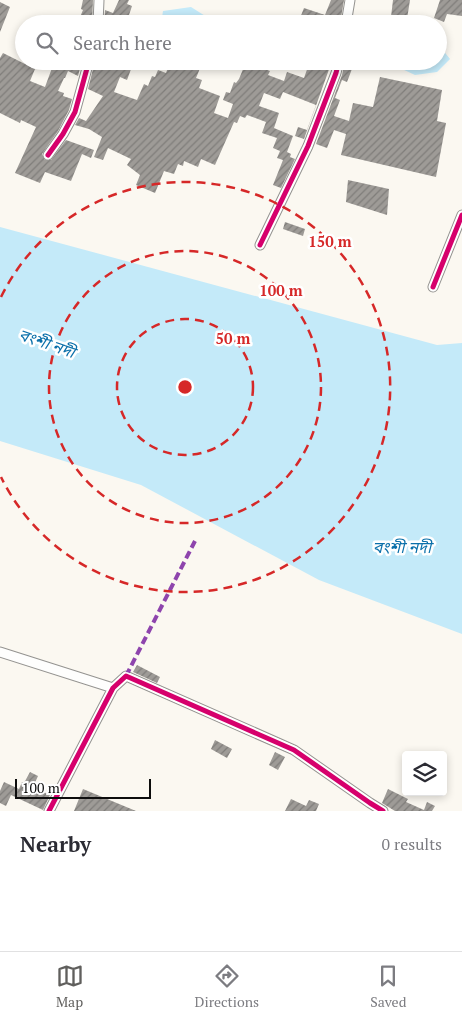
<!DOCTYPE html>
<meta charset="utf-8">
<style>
:root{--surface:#fff;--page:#f7f7f7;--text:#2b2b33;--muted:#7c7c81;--line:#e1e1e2;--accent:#605f5d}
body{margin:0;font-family:"PT Serif","Noto Sans Bengali",serif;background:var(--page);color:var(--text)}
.controls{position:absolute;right:15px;bottom:15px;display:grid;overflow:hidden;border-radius:5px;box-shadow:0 2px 8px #0003}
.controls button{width:45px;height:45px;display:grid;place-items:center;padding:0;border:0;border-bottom:1px solid var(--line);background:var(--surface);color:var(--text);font:25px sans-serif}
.scale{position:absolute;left:15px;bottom:12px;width:136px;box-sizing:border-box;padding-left:5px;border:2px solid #0d0d0d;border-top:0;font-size:14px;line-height:18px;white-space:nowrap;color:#0d0d0d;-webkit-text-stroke:4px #fff;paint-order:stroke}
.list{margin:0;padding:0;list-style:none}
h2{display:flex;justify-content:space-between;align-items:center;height:65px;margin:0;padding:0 20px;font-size:21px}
h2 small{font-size:16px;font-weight:400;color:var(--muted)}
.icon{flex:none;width:28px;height:28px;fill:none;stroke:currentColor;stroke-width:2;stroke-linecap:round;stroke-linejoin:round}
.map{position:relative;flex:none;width:462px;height:811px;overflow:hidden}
.search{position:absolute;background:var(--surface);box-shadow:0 2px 8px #0003;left:15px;right:15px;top:15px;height:55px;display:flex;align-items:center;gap:12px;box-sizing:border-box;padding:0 18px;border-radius:28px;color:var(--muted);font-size:19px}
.sheet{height:140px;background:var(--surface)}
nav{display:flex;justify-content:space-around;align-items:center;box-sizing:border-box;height:70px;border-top:1px solid var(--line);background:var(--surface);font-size:14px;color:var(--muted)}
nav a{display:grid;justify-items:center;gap:2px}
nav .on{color:var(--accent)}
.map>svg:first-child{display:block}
</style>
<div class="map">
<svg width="462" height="811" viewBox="0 0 462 811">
<defs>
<pattern id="building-hatch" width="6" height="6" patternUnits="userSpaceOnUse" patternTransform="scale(1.25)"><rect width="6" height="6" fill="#9e9b97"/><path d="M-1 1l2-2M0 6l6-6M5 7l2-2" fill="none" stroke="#7f7d7a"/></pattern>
</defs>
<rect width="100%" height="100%" fill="#fbf8f1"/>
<!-- water -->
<path fill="#c4eaf9" d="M191 7 218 24H161L163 11Z
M438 44 450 59 437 72 415 75 389 63V61H438Z
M0 227 437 345 462 343V634L319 580 141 485 0 441Z"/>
<!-- building -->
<path fill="url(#building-hatch)" d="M83 0H93L92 24H77L83 10 81 9Z
M119 0H129L127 4 132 6 126 24H104L105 10 113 13Z
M331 0H344L340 24H315L300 18 304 8 325 15Z
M393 0H410L407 19 391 17Z
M440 0H462V16L447 14 444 22 434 18Z
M0 2 10 7 0 32Z
M3 53 35 69 30 81 45 87 52 68 55 70 58 61H82L78 76 68 71 65 78H64L58 91 64 93 63 96 72 99 69 110 58 131 42 154 45 160H51L66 140 94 150 91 158 82 154 71 181 45 172 40 183 15 173 36 127 21 120 20 123 0 113V58Z
M95 61H134L127 80 120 77 114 92 137 100 144 84 148 86 152 76 155 77 158 70 166 73 169 65 178 68 180 63 192 68 193 64 201 66 196 78 202 80 199 88 220 96 214 113 228 118 233 104 223 100 226 92 230 93 234 82 236 83 239 79 246 62 270 71 268 75 284 81 287 72 304 78 310 61H332L304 139 295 136 298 127 307 130 316 105 283 92 280 99 264 93 259 106 279 113 274 128 293 136 287 152 291 154 290 157 295 159 281 188 273 185 283 160 277 158 280 151 273 148 277 138 262 133 266 122 247 115 245 118 240 116 237 123 234 122 215 165 201 159 198 167 184 161 183 166 178 164 174 174 164 171 155 193 136 185 140 175 127 165 131 159 108 148 103 160 94 157 102 137 89 129 75 125 79 118 86 121 103 96 88 89Z
M345 61H355L347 82 342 80 335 98 340 100 334 116 349 121 353 103 373 107 380 77 442 90 437 121 446 123 436 177 341 155 346 134 334 130 327 148 316 144 342 75Z
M348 180 389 189 387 215 346 202Z
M285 222 305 229 303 236 283 229Z
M137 665 160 677 157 683 133 672Z
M215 740 232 749 227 758 211 749Z
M275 752 285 757 278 770 269 765Z
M30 772 38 776 33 787 50 795 43 810 11 795 6 806 0 803V791L4 782 19 789 22 782 24 783Z
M83 789 136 811H74Z
M388 789 408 799 406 802 424 810 427 802 435 806 432 811H395L382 803Z
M291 799 306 806 309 800 319 804 316 811H285Z"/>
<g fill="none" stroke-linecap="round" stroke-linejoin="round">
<!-- street casing -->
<g stroke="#949390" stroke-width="11">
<path id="street" d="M98 24 99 0
M346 24 350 0
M48 155 63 134 75 112 89 61
M260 245 308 146 336 73 339 61
M433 287 462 215
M0 652 113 688
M49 811 113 688 126 676 294 750 370 803 383 811"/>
</g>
<!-- street -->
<use href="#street" stroke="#fefefd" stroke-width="9"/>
<!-- quiet -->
<path stroke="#8e44ad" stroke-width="4" stroke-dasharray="8 4" stroke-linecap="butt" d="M126 676 195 541"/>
<!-- cycleway casing -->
<g stroke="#fff" stroke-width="8">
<path id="cycleway" d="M48 155 63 134 75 112 89 61
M260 245 308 146 336 73 339 61
M433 287 462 215
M49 811 113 688 126 676 294 750 370 803 383 811"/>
</g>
<!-- cycleway -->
<use href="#cycleway" stroke="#d6006c" stroke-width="5"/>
</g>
<!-- distance rings -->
<g fill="none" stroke="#d62828" stroke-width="2.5" stroke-dasharray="9 6">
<circle cx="185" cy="387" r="68"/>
<circle cx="185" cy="387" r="136"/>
<path d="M1 297A205 205 0 1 1 1 477"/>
</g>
<g text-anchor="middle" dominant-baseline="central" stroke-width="5" stroke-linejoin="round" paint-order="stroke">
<!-- water labels -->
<g font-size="16" font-style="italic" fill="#0b70aa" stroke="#fff">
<text transform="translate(47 343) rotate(19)">বংশী নদী</text>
<text x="402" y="547">বংশী নদী</text>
</g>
</g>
<circle cx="185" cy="387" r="8" fill="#d62828" stroke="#fff" stroke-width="2.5"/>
<g font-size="15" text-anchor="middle" font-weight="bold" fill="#d62828" stroke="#fff" stroke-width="5" stroke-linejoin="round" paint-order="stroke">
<text x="330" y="247">150 m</text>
<text x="281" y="296">100 m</text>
<text x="233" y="344">50 m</text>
</g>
</svg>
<div class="controls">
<button><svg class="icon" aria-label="layers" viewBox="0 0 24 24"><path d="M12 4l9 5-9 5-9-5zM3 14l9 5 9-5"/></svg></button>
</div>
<div class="scale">100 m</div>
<div class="search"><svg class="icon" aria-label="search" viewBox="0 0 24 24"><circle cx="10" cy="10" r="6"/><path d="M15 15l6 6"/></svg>Search here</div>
</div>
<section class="sheet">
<h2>Nearby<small>0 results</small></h2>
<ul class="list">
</ul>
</section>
<nav>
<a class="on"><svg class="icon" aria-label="map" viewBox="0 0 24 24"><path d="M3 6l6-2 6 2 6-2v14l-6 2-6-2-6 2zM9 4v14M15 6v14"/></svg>Map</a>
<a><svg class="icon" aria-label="directions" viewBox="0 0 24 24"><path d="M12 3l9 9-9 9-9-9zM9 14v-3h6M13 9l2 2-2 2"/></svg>Directions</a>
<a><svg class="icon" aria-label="saved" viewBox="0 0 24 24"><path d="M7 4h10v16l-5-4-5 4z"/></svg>Saved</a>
</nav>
